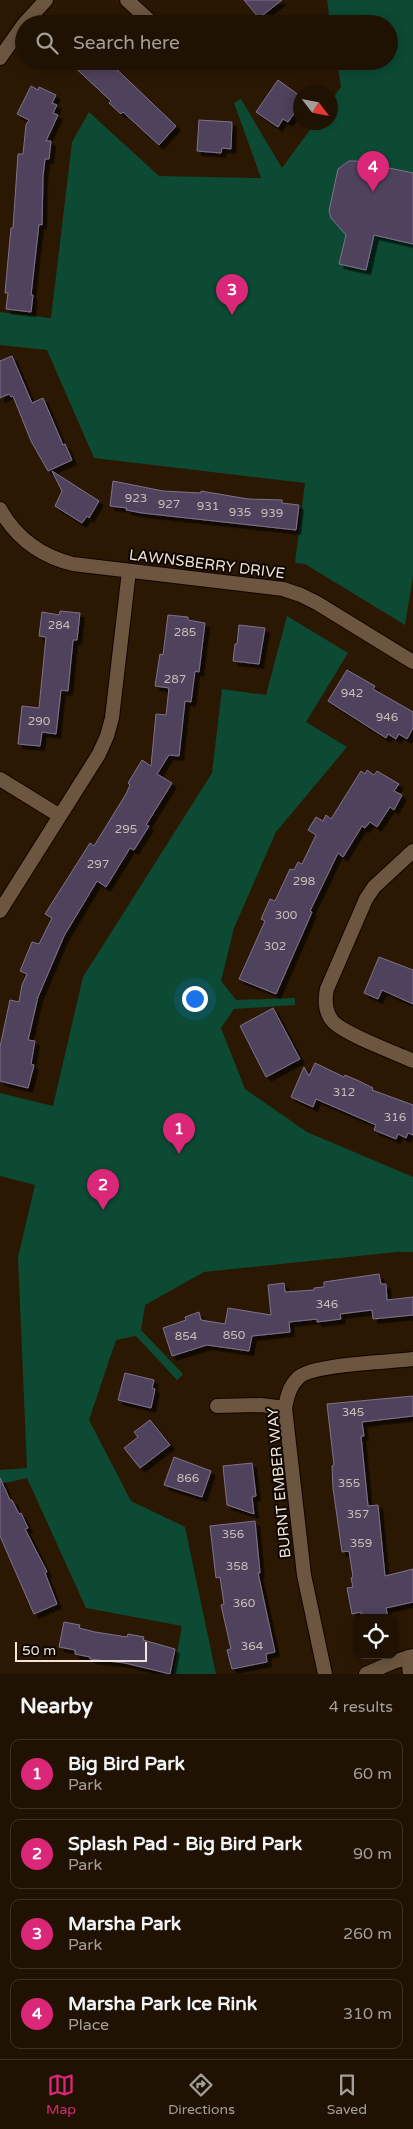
<!DOCTYPE html>
<style>
:root{--surface:#201202;--page:#2d2011;--text:#f1f3f6;--muted:#a29e99;--line:#3d3224;--accent:#db2777}
body{margin:0;font-family:"Varela Round",sans-serif;background:var(--page);color:var(--text)}
.controls{position:absolute;right:15px;bottom:15px;display:grid;overflow:hidden;border-radius:10px;box-shadow:0 2px 12px #0003}
.controls button{width:45px;height:45px;display:grid;place-items:center;padding:0;border:0;border-bottom:1px solid var(--line);background:var(--surface);color:var(--text);font:25px sans-serif}
.compass{position:absolute;left:293px;top:85px;width:45px;height:45px;border-radius:50%;background:var(--surface);box-shadow:0 2px 12px #0003;rotate:122deg}
.scale{position:absolute;left:15px;bottom:12px;width:132px;box-sizing:border-box;padding-left:5px;border:2px solid #f2e4d7;border-top:0;font-size:14px;line-height:18px;white-space:nowrap;color:#f2e4d7;-webkit-text-stroke:4px #0d0601;paint-order:stroke}
.you{position:absolute;left:194px;top:998px;width:18px;height:18px;margin:-12px;border:4px solid #fff;border-radius:50%;background:#1a73e8;box-shadow:0 0 0 8px #1a73e833}
.badge{display:grid;place-items:center;width:32px;height:32px;border-radius:50%;background:var(--accent);color:#fff;font-size:16px;font-weight:700}
.pin{position:absolute;translate:-50% -41px;filter:drop-shadow(0 1px 2px #0008)}
.pin::after{content:'';position:absolute;top:26px;width:18px;height:15px;background:inherit;clip-path:polygon(0 0,100% 0,50% 100%)}
.list{margin:0;padding:0;list-style:none}
h2{display:flex;justify-content:space-between;align-items:center;height:65px;margin:0;padding:0 20px;font-size:21px}
h2 small{font-size:16px;font-weight:400;color:var(--muted)}
.list li{display:grid;grid-template-columns:32px 1fr auto;gap:15px;align-items:center;box-sizing:border-box;height:70px;margin:0 10px 10px;padding:0 10px;border:1px solid var(--line);border-radius:10px}
.list b{display:block;font-size:19px;white-space:nowrap}
.list p{margin:0;font-size:16px;white-space:nowrap;color:var(--muted)}
.list em{font-size:16px;font-style:normal;color:var(--muted)}
.icon{flex:none;width:28px;height:28px;fill:none;stroke:currentColor;stroke-width:2;stroke-linecap:round;stroke-linejoin:round}
.map{position:relative;flex:none;width:413px;height:1674px;overflow:hidden}
.search{position:absolute;background:var(--surface);box-shadow:0 2px 12px #0003;left:15px;right:15px;top:15px;height:55px;display:flex;align-items:center;gap:12px;box-sizing:border-box;padding:0 18px;border-radius:28px;color:var(--muted);font-size:19px}
.sheet{height:385px;background:var(--surface)}
nav{display:flex;justify-content:space-around;align-items:center;box-sizing:border-box;height:70px;border-top:1px solid var(--line);background:var(--surface);font-size:14px;color:var(--muted)}
nav a{display:grid;justify-items:center;gap:2px}
nav .on{color:var(--accent)}
.map>svg:first-child{display:block}
</style>
<div class="map">
<svg width="413" height="1674" viewBox="0 0 413 1674">
<defs>
<filter id="shadow"><feDropShadow dx="4.5" dy="4.5" stdDeviation="0" flood-color="#0009"/></filter>
</defs>
<rect width="100%" height="100%" fill="#2b1803"/>
<!-- green -->
<path fill="#0c4a34" d="M327 0H413V576L405 625 305 564 295 563 305 483 94 458 47 350 0 345V312L51 318 72 142 89 112 159 176 261 178 234 103 241 99 282 168 315 123 330 122 331 101 341 87 337 61H389V24H330Z
M287 616 348 653 306 722 347 747 276 832 234 928 221 981 236 1000 295 998V1005L234 1009 221 1028 245 1089 307 1132 413 1177V1252H397L204 1272 145 1305 141 1330 183 1374 177 1380 136 1336 116 1340 89 1420 131 1501 185 1527 216 1674H173L182 1626 86 1608 27 1478 0 1484V1470L27 1468 18 1257 35 1185 0 1176V1093L53 1106 83 977 212 773 222 689 266 695Z"/>
<!-- building -->
<path fill="#4f435c" stroke="#7f718e" filter="url(#shadow)" d="M244 0H282L259 18Z
M68 61H108L176 126 159 145 123 112 121 114 109 103 111 101Z
M278 80 300 96 295 103 299 106 293 115 288 122 283 119 278 127 256 112Z
M31 86 38 90 39 87 56 95 52 103 57 105 53 113 58 115 46 141H51L49 159H45L43 176 42 225 39 224 31 295H33L31 312 6 309 8 293H5L11 228H13L18 154H23L26 125 29 120 17 114Z
M199 120 232 122 231 149 222 148 221 153 197 151Z
M349 161H356L413 173V244L374 235 366 270 339 264 346 235 331 218 329 211 338 169Z
M12 356 32 403 43 398 63 445 65 444 72 460 48 471 31 441 13 396 11 397 9 394 0 398V361Z
M52 471 99 501 89 518 87 516 82 523 55 506 62 491Z
M113 481 163 491 201 493V491L248 499 282 500V503L299 505 296 530 142 513 126 510 127 508 110 506Z
M60 611 80 613 77 640H73L68 691 61 690 56 734 42 732 40 746 18 744 22 706 39 708 46 637 39 636 42 612 59 615Z
M168 615 188 617V620L205 623 199 672 195 671 191 702 185 701 179 756 169 755 157 774 172 783 146 825 149 826 134 850 130 848 106 887 97 881 64 936 38 997 28 1040 35 1041 31 1064 34 1065 28 1088 0 1081V1047L10 1000 19 1002 22 985 27 974 20 971 32 942 39 944 52 918 45 914 90 843 94 846 126 794 130 785 128 783 142 760 151 766 156 714 166 715 169 688 155 686 160 654 163 655Z
M239 625 265 628 259 664 233 661 235 644H237Z
M347 670 375 686 373 689 413 712V728L407 739 399 734 396 739 388 734 386 738 328 701Z
M367 770 374 775 377 771 399 784 394 791 402 795 394 810 390 807 377 827 370 822 365 828 362 826 343 857 338 853 310 911 312 912 276 994 239 979 265 921 261 919 270 899 275 901 290 869 294 870 298 862 302 864 316 835 308 830 316 817 323 821 326 815 331 819 361 771 365 774Z
M379 957 413 970V1004L382 990 378 999 364 993Z
M273 1008 300 1059 266 1077 240 1026Z
M315 1063 344 1077 345 1075 359 1081 373 1088 372 1090 413 1105V1135L408 1133 406 1138 398 1134 396 1139 374 1130 376 1125 316 1099 313 1107 291 1097 304 1067 309 1076Z
M379 1274 381 1284H386L387 1300 413 1297V1315L373 1319 372 1310 340 1314 341 1319 317 1322V1319L289 1322 290 1332 252 1336 249 1351 207 1345 172 1356 163 1328 186 1320 185 1317 199 1312 201 1320 225 1324 228 1308 271 1315 268 1285 284 1283 285 1292 314 1290V1288L324 1287V1282Z
M125 1373 154 1380 152 1388 155 1389 151 1408 118 1400Z
M413 1396V1416L362 1422 364 1436H361L368 1506 378 1505 385 1576 413 1569V1602L386 1608 388 1618H362L361 1612 352 1614 347 1588 353 1587 351 1578 353 1577 349 1551 342 1552 333 1488 332 1466 334 1465 327 1404Z
M150 1420 170 1445 140 1468 124 1448 138 1437 134 1432Z
M174 1457 211 1471 202 1497 164 1485Z
M252 1463 256 1496 252 1497 254 1514 227 1505 223 1466Z
M0 1478 10 1500H12L19 1514 21 1513 28 1528 25 1529 47 1572 45 1573 57 1604 34 1614 0 1536Z
M255 1521 260 1573H258L275 1652 266 1654 267 1662 232 1669 227 1650 231 1649 221 1605 224 1604 220 1577 216 1578 210 1526Z
M64 1622 80 1625 79 1628 95 1632 127 1637 128 1634 144 1637 143 1640 175 1649 170 1674 125 1663 90 1659V1657L75 1654V1650L59 1647Z"/>
<g fill="none" stroke-linecap="round" stroke-linejoin="round">
<!-- minor casing -->
<g stroke="#130300" stroke-width="16">
<path id="minor" d="M127 0 153 24
M24 24 46 0
M0 58 24 24
M215 61 218 62
M0 509C16 538 41 556 73 564L283 589 301 595 317 603 413 662
M0 779 60 816
M413 851 374 887 366 899 327 989C325 998 325 1010 331 1019 338 1032 396 1053 413 1061
M0 911 99 754 107 736 112 718 129 571
M217 1406 261 1405 285 1408
M408 1657 410 1674
M325 1674 304 1575 285 1408C287 1396 290 1385 299 1377 314 1364 390 1362 413 1359
M366 1674 393 1662 413 1656"/>
</g>
<!-- minor -->
<use href="#minor" stroke="#6c563f" stroke-width="14"/>
</g>
<g text-anchor="middle" dominant-baseline="central" stroke-width="4" stroke-linejoin="round" paint-order="stroke">
<!-- number labels -->
<g font-size="12" fill="#c9bcb8">
<text x="136" y="498">923</text>
<text x="169" y="504">927</text>
<text x="208" y="506">931</text>
<text x="240" y="512">935</text>
<text x="272" y="513">939</text>
<text x="59" y="625">284</text>
<text x="185" y="632">285</text>
<text x="175" y="679">287</text>
<text x="352" y="693">942</text>
<text x="387" y="717">946</text>
<text x="39" y="721">290</text>
<text x="126" y="829">295</text>
<text x="98" y="864">297</text>
<text x="304" y="881">298</text>
<text x="286" y="915">300</text>
<text x="275" y="946">302</text>
<text x="344" y="1092">312</text>
<text x="395" y="1117">316</text>
<text x="327" y="1304">346</text>
<text x="234" y="1335">850</text>
<text x="186" y="1336">854</text>
<text x="353" y="1412">345</text>
<text x="188" y="1478">866</text>
<text x="349" y="1483">355</text>
<text x="358" y="1514">357</text>
<text x="233" y="1534">356</text>
<text x="361" y="1543">359</text>
<text x="237" y="1566">358</text>
<text x="244" y="1603">360</text>
<text x="252" y="1646">364</text>
</g>
<!-- street labels -->
<g font-size="15" fill="#f2e4d7" stroke="#0d0601">
<text transform="translate(207 564) rotate(7)">LAWNSBERRY DRIVE</text>
<text transform="translate(279 1483) rotate(-95)">BURNT EMBER WAY</text>
</g>
</g>
</svg>
<div class="controls">
<button><svg class="icon" aria-label="locate" viewBox="0 0 24 24"><circle cx="12" cy="12" r="6"/><path d="M12 2v4M12 18v4M2 12h4M18 12h4"/></svg></button>
</div>
<svg class="compass" viewBox="-18 -18 36 36"><path d="M0-13l5 13h-10z" fill="#e53935"/><path d="M0 13l5-13h-10z" fill="#a29e99"/></svg>
<div class="scale">50 m</div>
<div class="you"></div>
<div class="pin badge" style="left:179px;top:1154px">1</div>
<div class="pin badge" style="left:103px;top:1210px">2</div>
<div class="pin badge" style="left:232px;top:315px">3</div>
<div class="pin badge" style="left:373px;top:192px">4</div>
<div class="search"><svg class="icon" aria-label="search" viewBox="0 0 24 24"><circle cx="10" cy="10" r="6"/><path d="M15 15l6 6"/></svg>Search here</div>
</div>
<section class="sheet">
<h2>Nearby<small>4 results</small></h2>
<ul class="list">
<li><span class="badge">1</span><div><b>Big Bird Park</b><p>Park</p></div><em>60 m</em></li>
<li><span class="badge">2</span><div><b>Splash Pad - Big Bird Park</b><p>Park</p></div><em>90 m</em></li>
<li><span class="badge">3</span><div><b>Marsha Park</b><p>Park</p></div><em>260 m</em></li>
<li><span class="badge">4</span><div><b>Marsha Park Ice Rink</b><p>Place</p></div><em>310 m</em></li>
</ul>
</section>
<nav>
<a class="on"><svg class="icon" aria-label="map" viewBox="0 0 24 24"><path d="M3 6l6-2 6 2 6-2v14l-6 2-6-2-6 2zM9 4v14M15 6v14"/></svg>Map</a>
<a><svg class="icon" aria-label="directions" viewBox="0 0 24 24"><path d="M12 3l9 9-9 9-9-9zM9 14v-3h6M13 9l2 2-2 2"/></svg>Directions</a>
<a><svg class="icon" aria-label="saved" viewBox="0 0 24 24"><path d="M7 4h10v16l-5-4-5 4z"/></svg>Saved</a>
</nav>
